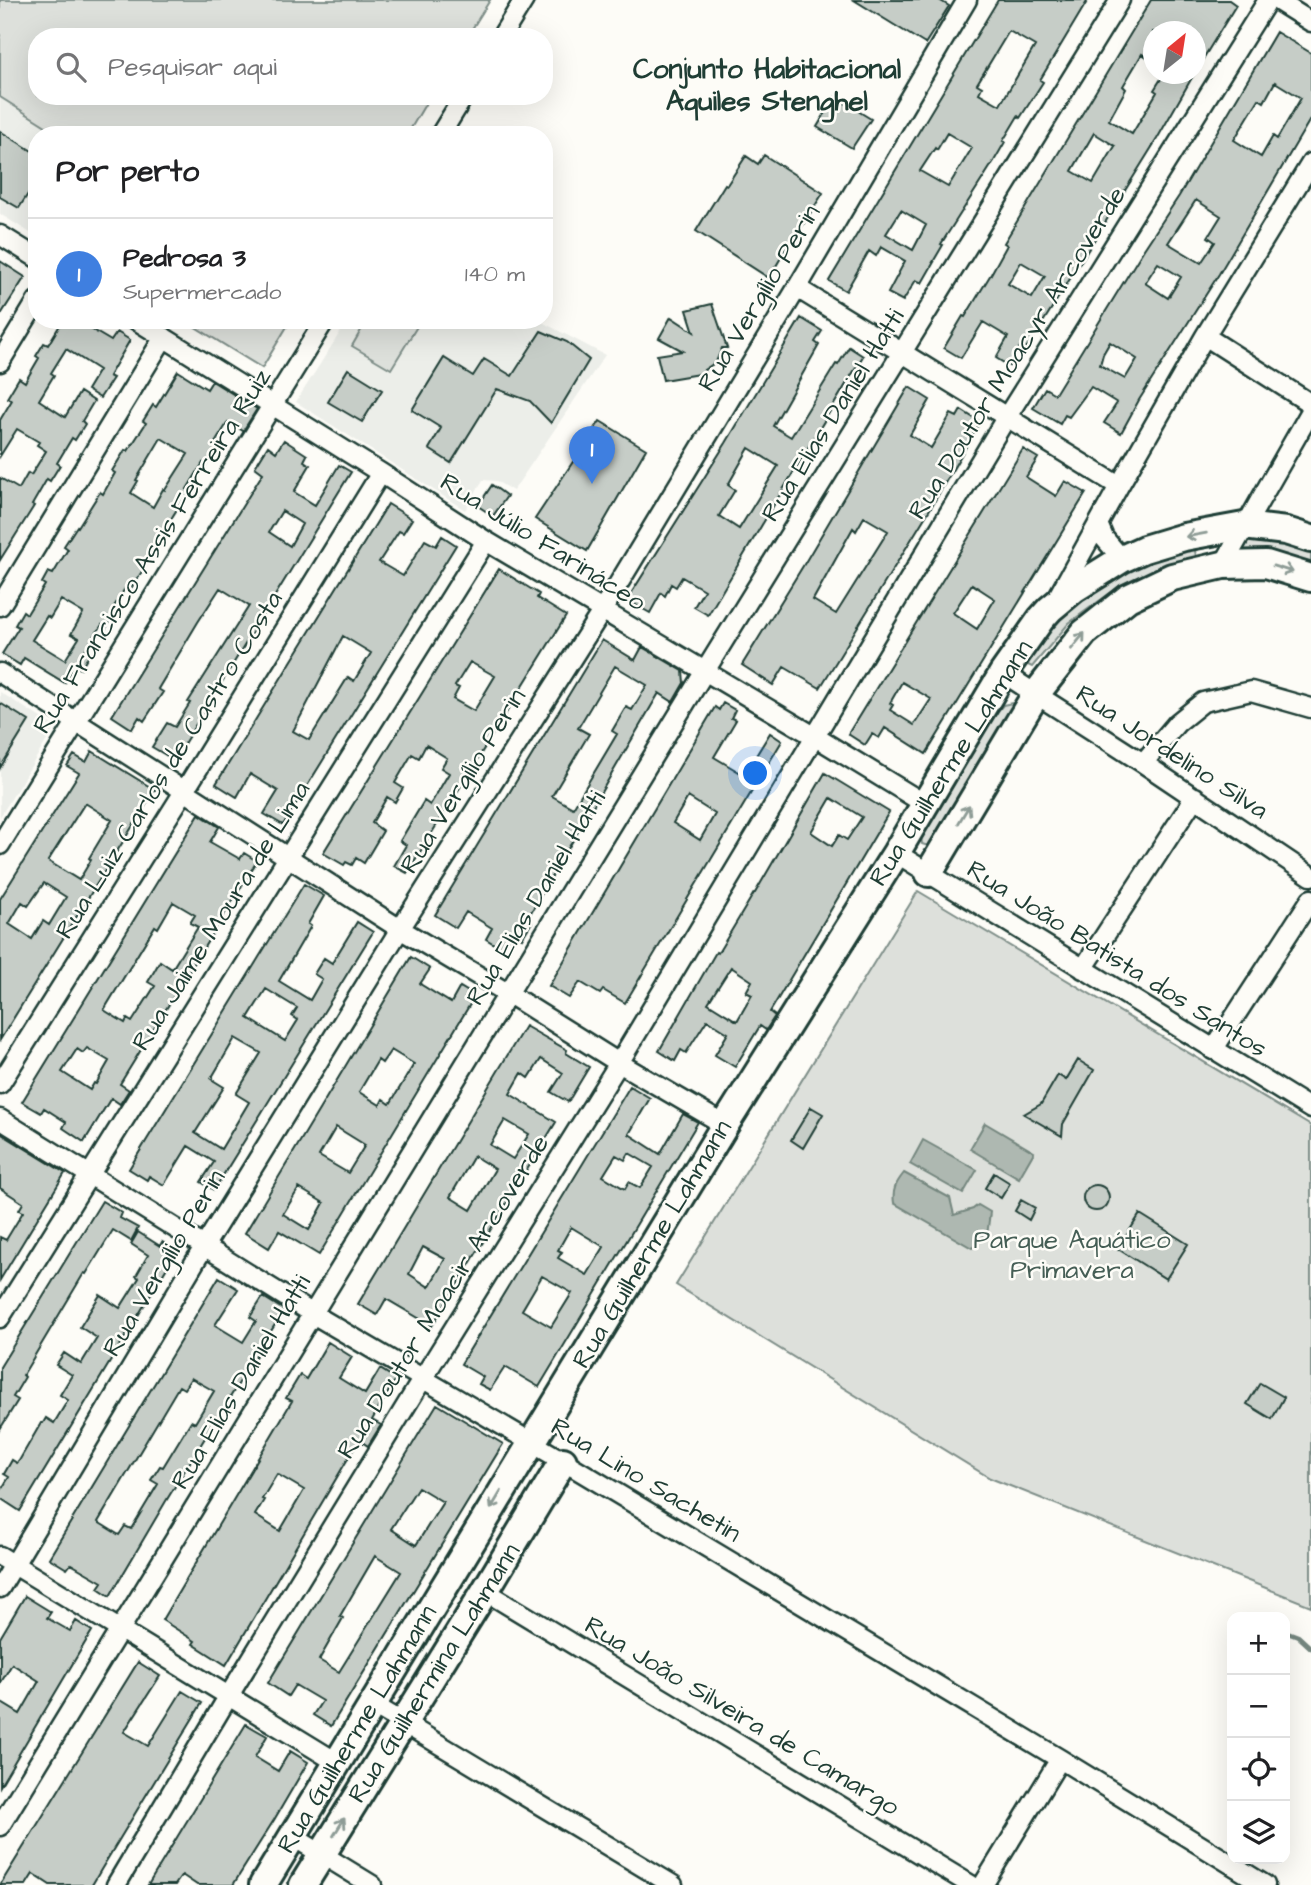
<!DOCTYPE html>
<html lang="pt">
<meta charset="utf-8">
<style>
:root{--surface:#fff;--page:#f2f2f2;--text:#202124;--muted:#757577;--line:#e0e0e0;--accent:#0f766e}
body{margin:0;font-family:"Architects Daughter",sans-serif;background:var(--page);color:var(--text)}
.controls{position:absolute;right:21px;bottom:21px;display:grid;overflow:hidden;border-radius:14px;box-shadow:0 7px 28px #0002}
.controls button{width:63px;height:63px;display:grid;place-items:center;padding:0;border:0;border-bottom:2px solid var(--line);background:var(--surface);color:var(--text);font:35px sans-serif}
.compass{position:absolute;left:1143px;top:21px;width:63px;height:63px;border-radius:50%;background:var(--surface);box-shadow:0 7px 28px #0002;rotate:30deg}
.you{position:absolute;left:756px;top:774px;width:24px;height:24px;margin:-18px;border:5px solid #fff;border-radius:50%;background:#1a73e8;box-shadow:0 0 0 10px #1a73e833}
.badge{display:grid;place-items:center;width:46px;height:46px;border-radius:50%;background:var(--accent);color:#fff;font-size:23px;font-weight:700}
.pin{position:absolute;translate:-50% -58px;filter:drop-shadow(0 2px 4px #0008)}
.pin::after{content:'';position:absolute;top:37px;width:24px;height:21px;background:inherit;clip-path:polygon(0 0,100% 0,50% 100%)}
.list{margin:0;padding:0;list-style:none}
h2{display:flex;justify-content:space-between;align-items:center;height:91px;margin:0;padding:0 28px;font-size:30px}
h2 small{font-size:23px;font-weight:400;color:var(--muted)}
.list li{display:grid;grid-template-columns:46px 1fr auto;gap:21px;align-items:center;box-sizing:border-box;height:112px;padding:0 28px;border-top:2px solid var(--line)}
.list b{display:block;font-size:26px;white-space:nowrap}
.list p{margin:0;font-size:23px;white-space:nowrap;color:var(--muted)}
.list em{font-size:23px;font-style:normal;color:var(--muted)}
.icon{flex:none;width:38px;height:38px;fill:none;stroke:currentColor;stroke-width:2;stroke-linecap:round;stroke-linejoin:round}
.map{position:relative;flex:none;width:1311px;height:1885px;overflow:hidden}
.search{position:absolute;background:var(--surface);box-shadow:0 7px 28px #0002;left:28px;top:28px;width:525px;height:77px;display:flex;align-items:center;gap:18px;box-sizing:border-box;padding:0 24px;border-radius:28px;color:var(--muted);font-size:26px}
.panel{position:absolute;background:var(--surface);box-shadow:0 7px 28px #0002;left:28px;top:126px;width:525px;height:203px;border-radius:28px}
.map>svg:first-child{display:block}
</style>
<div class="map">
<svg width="1311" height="1885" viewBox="0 0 1311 1885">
<rect width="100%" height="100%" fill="#fdfcf7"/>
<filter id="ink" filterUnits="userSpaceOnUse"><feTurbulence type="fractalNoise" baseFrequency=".0143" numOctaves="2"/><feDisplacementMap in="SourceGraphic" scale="14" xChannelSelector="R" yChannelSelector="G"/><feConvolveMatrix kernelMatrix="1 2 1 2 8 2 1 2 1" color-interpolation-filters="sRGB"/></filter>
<g filter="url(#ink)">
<!-- built -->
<path fill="#eceee9" d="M0 97 60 135H37V237L0 214Z
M348 320H538L605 355 513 491 496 481 483 480 465 510 296 402Z
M0 692 55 727 0 817Z"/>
<!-- green -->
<path fill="#dde0db" stroke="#7e8e88" stroke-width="2" d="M0 0H490L467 37H37V96H430L407 135H60L0 97Z
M184 320H291L262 368Z
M367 320H421L391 369 352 346Z
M1252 540 1283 544 1311 551V566L1243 552V547L1246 541Z
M1192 548 1195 550 1196 557 1156 572 1110 593 1069 623 1032 667 1024 663 1056 617 1115 574 1170 551Z
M1012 703 1016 705 931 847 922 844 921 837 923 831 998 711 1003 705Z
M918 891 1311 1126V1606L990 1478 676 1285Z"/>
<!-- water -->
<path fill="#aeb8b1" stroke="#75877f" stroke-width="2" d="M985 1123 1034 1152 1019 1178 970 1149Z
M923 1140 977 1170 963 1194 910 1164Z
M904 1173 950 1198 954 1215 973 1209 978 1205 990 1212 987 1236 972 1248 894 1203C892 1190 896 1183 904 1173Z"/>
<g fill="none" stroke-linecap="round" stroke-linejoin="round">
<!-- stream -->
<path stroke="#75877f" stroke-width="4.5" d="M1285 1631 1298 1636 1311 1648"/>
</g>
<!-- building -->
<path fill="#c6cdc7" stroke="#1f3d34" stroke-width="2" fill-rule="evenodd" d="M854 0H939L949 6 925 44Z
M998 0H1088L1040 80 1043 82 1020 118 1018 116 1003 141 1005 142 994 161 941 244 943 245 933 262H934L922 283 916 280 903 301 888 293 905 261 881 247 876 256 869 251 846 291 829 281ZM1009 31 1035 46 1000 105 979 93 982 87 977 84ZM947 133 972 148 948 187 920 171 935 148 937 150ZM901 210 926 225 913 250 886 234Z
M1151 0H1229L1236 5 1195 72V32H1153V61L1142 54 1123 86 1126 89 1109 120 1132 134 1157 92 1154 90 1164 74H1194L1157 139 1027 348 1021 345 1009 366 996 358 1008 337 983 322 961 358 944 348 963 316 965 317 991 274 1007 245 1004 243ZM1094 133 1115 146 1093 183 1072 171ZM1021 262 1045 276 1032 298 1008 284Z
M1276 32 1311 53V118L1219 274 1139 400 1121 433 1104 423 1117 403 1091 387 1069 417 1065 415 1060 424 1033 408 1045 388 1055 394 1144 249 1179 196ZM1275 82 1301 98 1277 139 1273 136 1261 157 1234 140 1259 99 1264 102ZM1196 200 1221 216 1208 237 1215 242 1201 263 1168 243ZM1158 263 1181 277 1168 298 1145 283ZM1110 342 1137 359 1125 379 1100 365 1103 354Z
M835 97 871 119 852 148 817 127Z
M0 131 37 154V180L19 208 0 197Z
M764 155 823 193 801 228 799 227 769 278 696 231 725 184 727 185 746 156 758 164Z
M0 261 25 277 0 316Z
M712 304 727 348H722L716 362 704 370 705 373 663 380 657 355 683 351 659 338 671 317 694 332 687 310Z
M801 318 822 331 815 342 819 345 773 426 791 437 836 364 838 365 849 347 863 356 708 615 694 607 704 590 682 577 676 587 671 584 665 596 661 593 650 613 627 600 726 443ZM749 448 778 466 739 529 719 516 735 490 728 485Z
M63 320H87L84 325 111 341 117 332 130 340 109 376 113 378 100 398 87 390 99 370 66 349 51 373 54 375 39 400 65 417 80 392 94 401 82 421 85 424 75 440 72 438 57 463 60 465 50 481 47 479 32 505 34 506 0 560V478L19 489 28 473 31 475 46 451 37 445 39 442 17 429 0 456V420L12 400 7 398 19 378 25 382 39 358 36 356 44 343 48 345Z
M541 331 567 342 589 360 551 423 530 401 497 389 451 463 429 449 441 428 412 410 444 358 473 376 484 359 512 376Z
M348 369 382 390 362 422 328 402Z
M178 371 207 389 212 381 257 409 243 431 228 422 215 443 219 445 206 465 203 463 187 489 191 491 181 507 179 506 166 527 169 528 157 548 132 587 127 585 112 610 116 612 106 628 102 625 85 650 90 653 81 669 75 666 65 683 24 658 20 665 2 654 19 627 15 625 23 611 27 614 45 585 42 583 48 572 53 574 68 549 64 546 77 526 78 527 100 492 103 494 115 473 112 471 125 450 128 451 146 423 143 421 153 405 156 407ZM161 438 188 454 165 490 163 489 153 507 131 493 138 481 136 480ZM61 600 83 613 71 634 79 638 65 660 32 640 47 616 50 618Z
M909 387 930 400 910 435 931 448 951 414 957 417 961 410 980 422 930 509 820 688 784 667 773 685 742 665 803 566ZM864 517 888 531 836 614 813 600 853 528 856 531Z
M600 421 646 449 587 551 535 519Z
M284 440 307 455 304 461 310 465 294 492 315 505 339 465 351 472 174 760 152 747 167 723 175 727 190 703 188 702 249 606 220 588 198 622 158 689 163 692 144 721 139 717 132 729 112 716 263 473 255 467 268 446 276 452ZM282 511 302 524 290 546 269 532Z
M1023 449 1038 458 1026 477 1056 496 1065 481 1086 493 926 754 885 728 879 738 872 734 865 745 848 734ZM972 584 995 599 977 629 953 613ZM902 682 931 699 914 725 890 710 893 705 890 703Z
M492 485 507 496 493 516 478 506Z
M388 504 412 519 403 533 399 531 379 562 403 576 425 540 436 546 442 536 456 545 283 825 264 814 278 791 250 774 237 797 216 784ZM343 636 371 653 354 681 348 677 309 740 293 731Z
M499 569 539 594 537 598 566 616 407 873 394 866 406 845 400 841 424 801 430 805 449 773 441 768 447 758 426 745 419 758 412 754 395 783 403 788 395 802 387 797 372 823 383 831 364 863 356 858 352 865 346 862 344 865 323 853ZM470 662 495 676 474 711 453 699 459 688 455 686Z
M602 640 635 660 642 647 683 671 684 683 673 702 659 693 527 919 532 922 522 938 514 933 504 950 486 939 492 928 466 912 456 928 435 915ZM615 666 647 685 632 710 626 707 612 731 617 734 573 808 552 796 589 734 578 728Z
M0 703 29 721 0 768Z
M723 703 735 710 731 718 736 720 714 757 744 775 770 733 782 741 625 1003 603 990 600 994 580 982 569 998 549 986 715 707 719 710ZM688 797 715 814 700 840 673 823Z
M92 751 155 790 0 1040V899L79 773 67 766 74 755 86 762ZM85 803 112 820 89 858 91 860 79 880 48 861ZM44 883 66 897 49 925 43 921 32 939 9 924 22 902 28 906Z
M825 773 889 812 770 1012 775 1016 766 1030 760 1026 735 1067 715 1055 728 1033 707 1020 686 1053 681 1050 675 1061 659 1051 716 952 718 953 754 893H755ZM831 798 862 817 847 840 839 835 832 846 811 832ZM731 967 752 981 746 992 752 995 737 1021 708 1003Z
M199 814 219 827 210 842 240 859 244 853 257 861 120 1084 129 1090 120 1104 111 1098 84 1142 63 1128 66 1122 44 1108 41 1113 22 1102ZM173 902 195 915 190 923 198 927 172 969 160 961 148 982 155 986 132 1022 127 1019 125 1023 104 1010 155 926 158 928ZM87 1048 109 1061 96 1084 94 1083 90 1090 62 1072 77 1049 83 1053Z
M304 884 324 896 308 924 311 926 279 981 310 1000 322 979 314 974 324 958 332 963 357 922 373 932 214 1190 201 1182 214 1162 188 1146 164 1185 149 1176 147 1180 129 1169ZM266 989 297 1008 292 1016 298 1020 285 1041 248 1018ZM235 1038 261 1053 236 1094 249 1102 221 1149 195 1133 224 1087 211 1079Z
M411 957 430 969 420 984 451 1003 460 987 475 996 319 1255 279 1231 269 1248 245 1233ZM391 1050 414 1064 390 1104 383 1099 380 1105 359 1092 378 1060 382 1063ZM336 1127 365 1145 348 1173 319 1156ZM299 1188 324 1203 309 1230 283 1214Z
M525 1026 567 1050 566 1053 589 1067 568 1102 551 1092 563 1073 541 1059 529 1078 522 1073 510 1094 556 1122 432 1326 386 1299 377 1315 358 1304ZM505 1120 529 1134 513 1159 490 1145ZM474 1156 495 1169 471 1210 450 1197ZM423 1247 445 1259 429 1287 409 1274Z
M1078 1060 1094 1070 1063 1124 1062 1136 1024 1114 1041 1104 1058 1075 1066 1080Z
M630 1086 650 1098 629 1134 660 1154 683 1114 698 1122 539 1387 505 1367 490 1390 479 1384 483 1377 461 1364ZM629 1153 653 1167 640 1188 629 1182 625 1189 603 1176 616 1155 625 1160ZM571 1227 604 1247 587 1275 558 1258 562 1252 558 1250ZM542 1276 572 1293 551 1327 522 1310Z
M811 1107 823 1114 803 1148 791 1140Z
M0 1133 65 1173 0 1280V1237L6 1240 23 1212 19 1210 23 1203 0 1188Z
M994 1173 1010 1183 1001 1198 985 1188Z
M1083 1198a13 13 0 1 1 26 0a13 13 0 1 1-26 0Z
M1021 1200 1035 1208 1029 1220 1015 1211Z
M102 1201 122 1213 120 1218 138 1228 131 1241 113 1230 86 1274 84 1273 23 1375 25 1377 13 1397 18 1400 0 1429V1367Z
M1140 1214 1188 1244 1166 1279 1118 1249Z
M138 1232 160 1246 162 1242 177 1251 20 1511 0 1498V1492L9 1477 4 1474 12 1460 17 1463 19 1461 41 1423H43L46 1418 54 1423 68 1400 60 1395 72 1375 56 1365 64 1353 81 1364 97 1338 80 1327 100 1295 120 1308 139 1278 136 1276 148 1255 131 1244Z
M219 1277 238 1289 215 1325 243 1342 256 1321 250 1317 263 1297 284 1310 166 1501 110 1596 98 1588 102 1582 71 1564 67 1569 49 1558ZM191 1378 214 1391 195 1423 191 1421 163 1467 160 1466 151 1480 158 1484 131 1529 125 1526 119 1535 98 1522 179 1386 184 1389Z
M328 1342 352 1357 339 1378 365 1394 380 1369 396 1379 372 1420 381 1425 368 1446 359 1440 226 1665 193 1644 195 1641 162 1620 292 1401 286 1398 300 1375 306 1379ZM277 1474 304 1490 280 1531 255 1515 264 1500 262 1499Z
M1260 1383 1284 1397 1272 1419 1247 1404Z
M437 1404 503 1444 331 1726 313 1715 322 1701 295 1685 288 1696 268 1683ZM418 1487 443 1502 416 1545 391 1529ZM375 1556 401 1572 339 1672 319 1660 343 1618 340 1616Z
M25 1596 51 1612 47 1618 70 1631 76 1621 92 1631 0 1786V1702L20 1714 39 1681 12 1664 0 1684V1638Z
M138 1662 160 1676 124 1732 148 1746 182 1691 202 1703 102 1868 92 1885H50L33 1874 26 1885H0Z
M246 1724 267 1736 255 1757 278 1771 290 1751 308 1762 274 1820 233 1885H197L182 1875 175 1885H148Z"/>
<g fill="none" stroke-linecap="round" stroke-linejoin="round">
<!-- street casing -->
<g stroke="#1f3d34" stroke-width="23">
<path id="street" d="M1276 0 1311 22
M501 37 524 0
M440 135 464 96
M0 235 37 258
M797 288 1119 486
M136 320 381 473 486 541 814 736 925 804
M1205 336 1311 404
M0 362 37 301
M1098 524 1104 538 1122 559
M1223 565 1311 411
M1057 598 1119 486 1205 336 1311 163
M0 606 164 337
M0 673 400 929 509 994 619 1063 725 1125
M1003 673 1143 763 1311 876
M1143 763 1177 723 1203 702 1251 691 1311 708
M0 845 325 320
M896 853 1311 1109
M1083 969 1195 797
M1213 1050 1311 899
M0 1084 185 790 381 473
M0 1119 313 1314 563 1461 1060 1759 1265 1885
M0 1318 486 541
M0 1556 338 1763
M0 1588 205 1245 400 929 602 611 797 288 967 0
M485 1591 971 1885
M372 1704 673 1885
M0 1826 705 671 1120 0
M292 1836 372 1885
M116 1885 228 1697 423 1378 619 1063 1006 418 1268 0
M983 1885 1060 1759"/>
</g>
<!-- secondary casing -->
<g stroke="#1f3d34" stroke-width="32">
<path id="secondary" d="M929 873 1036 694 1084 633 1128 598 1172 577 1223 565 1266 564 1311 578
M263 1885 725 1125 896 853 1003 673 1041 619 1050 609 1074 589 1122 559 1144 549 1184 537 1244 526 1286 531 1311 539
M303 1885 485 1591 563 1461"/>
</g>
<!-- street -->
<use href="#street" stroke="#fdfcf7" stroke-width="18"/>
<!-- secondary -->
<use href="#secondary" stroke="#fdfcf7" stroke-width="26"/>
</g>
<!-- one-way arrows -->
<defs><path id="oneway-shaft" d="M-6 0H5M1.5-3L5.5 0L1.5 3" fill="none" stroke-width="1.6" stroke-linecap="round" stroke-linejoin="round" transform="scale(1.75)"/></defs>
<g stroke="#8e9c96">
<use href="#oneway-shaft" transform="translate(1196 535) rotate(170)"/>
<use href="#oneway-shaft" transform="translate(1283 569) rotate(17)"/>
<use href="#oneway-shaft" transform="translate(1078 641) rotate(-51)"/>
<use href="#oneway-shaft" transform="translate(964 814) rotate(-59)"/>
<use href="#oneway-shaft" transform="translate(496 1500) rotate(121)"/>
<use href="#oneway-shaft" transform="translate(339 1827) rotate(-58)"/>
</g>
</g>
<g text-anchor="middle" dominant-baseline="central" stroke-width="5" stroke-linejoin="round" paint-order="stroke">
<!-- street labels -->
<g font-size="26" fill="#1f3d34" stroke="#fdfcf7">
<text transform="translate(759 298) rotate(-59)">Rua Vergílio Perin</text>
<text transform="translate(1017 353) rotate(-58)">Rua Doutor Moacyr Arcoverde</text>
<text transform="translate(833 415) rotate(-58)">Rua Elias Daniel Hatti</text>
<text transform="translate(543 542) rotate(32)">Rua Júlio Farináceo</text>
<text transform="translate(152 551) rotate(-58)">Rua Francisco Assis Ferreira Ruiz</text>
<text transform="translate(1172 752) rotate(33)">Rua Jordelino Silva</text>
<text transform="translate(951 763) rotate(-58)">Rua Guilherme Lahmann</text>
<text transform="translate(169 765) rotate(-58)">Rua Luiz Carlos de Castro Costa</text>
<text transform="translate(463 781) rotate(-58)">Rua Vergílio Perin</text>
<text transform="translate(536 898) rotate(-59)">Rua Elias Daniel Hatti</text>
<text transform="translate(221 916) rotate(-58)">Rua Jaime Moura de Lima</text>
<text transform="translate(1117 959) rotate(32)">Rua João Batista dos Santos</text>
<text transform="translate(652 1244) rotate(-59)">Rua Guilherme Lahmann</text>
<text transform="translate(164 1263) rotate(-59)">Rua Vergílio Perin</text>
<text transform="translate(443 1297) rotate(-58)">Rua Doutor Moacir Arcoverde</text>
<text transform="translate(241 1382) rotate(-59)">Rua Elias Daniel Hatti</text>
<text transform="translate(646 1480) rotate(31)">Rua Lino Sachetin</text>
<text transform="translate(434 1673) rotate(-58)">Rua Guilhermina Lahmann</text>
<text transform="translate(742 1716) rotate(31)">Rua João Silveira de Camargo</text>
<text transform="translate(357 1729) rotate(-59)">Rua Guilherme Lahmann</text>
</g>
<!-- park labels -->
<g font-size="26" fill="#455e55" stroke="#fdfcf7">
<text x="1072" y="1240">Parque Aquático<tspan x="1072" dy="30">Primavera</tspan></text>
</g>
<!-- neighbourhood labels -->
<g font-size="28" font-weight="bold" fill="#1f3d34" stroke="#fdfcf7">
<text x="767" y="69">Conjunto Habitacional<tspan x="767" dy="32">Aquiles Stenghel</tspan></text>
</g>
</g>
</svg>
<div class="controls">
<button>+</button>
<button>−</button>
<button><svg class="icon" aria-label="locate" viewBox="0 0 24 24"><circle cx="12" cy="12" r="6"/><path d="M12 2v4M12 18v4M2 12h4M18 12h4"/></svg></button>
<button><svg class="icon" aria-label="layers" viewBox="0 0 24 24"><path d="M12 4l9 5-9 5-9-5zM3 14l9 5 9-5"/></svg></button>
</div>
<svg class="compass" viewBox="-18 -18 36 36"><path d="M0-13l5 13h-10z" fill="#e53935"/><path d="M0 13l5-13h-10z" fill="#757577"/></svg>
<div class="you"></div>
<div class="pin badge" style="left:592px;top:484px;background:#3f7fe0">1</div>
<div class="search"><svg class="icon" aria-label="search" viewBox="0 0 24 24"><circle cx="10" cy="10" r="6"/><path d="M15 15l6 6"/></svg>Pesquisar aqui</div>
<section class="panel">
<h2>Por perto<small></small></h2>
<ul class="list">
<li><span class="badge" style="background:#3f7fe0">1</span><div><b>Pedrosa 3</b><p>Supermercado</p></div><em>140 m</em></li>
</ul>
</section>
</div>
